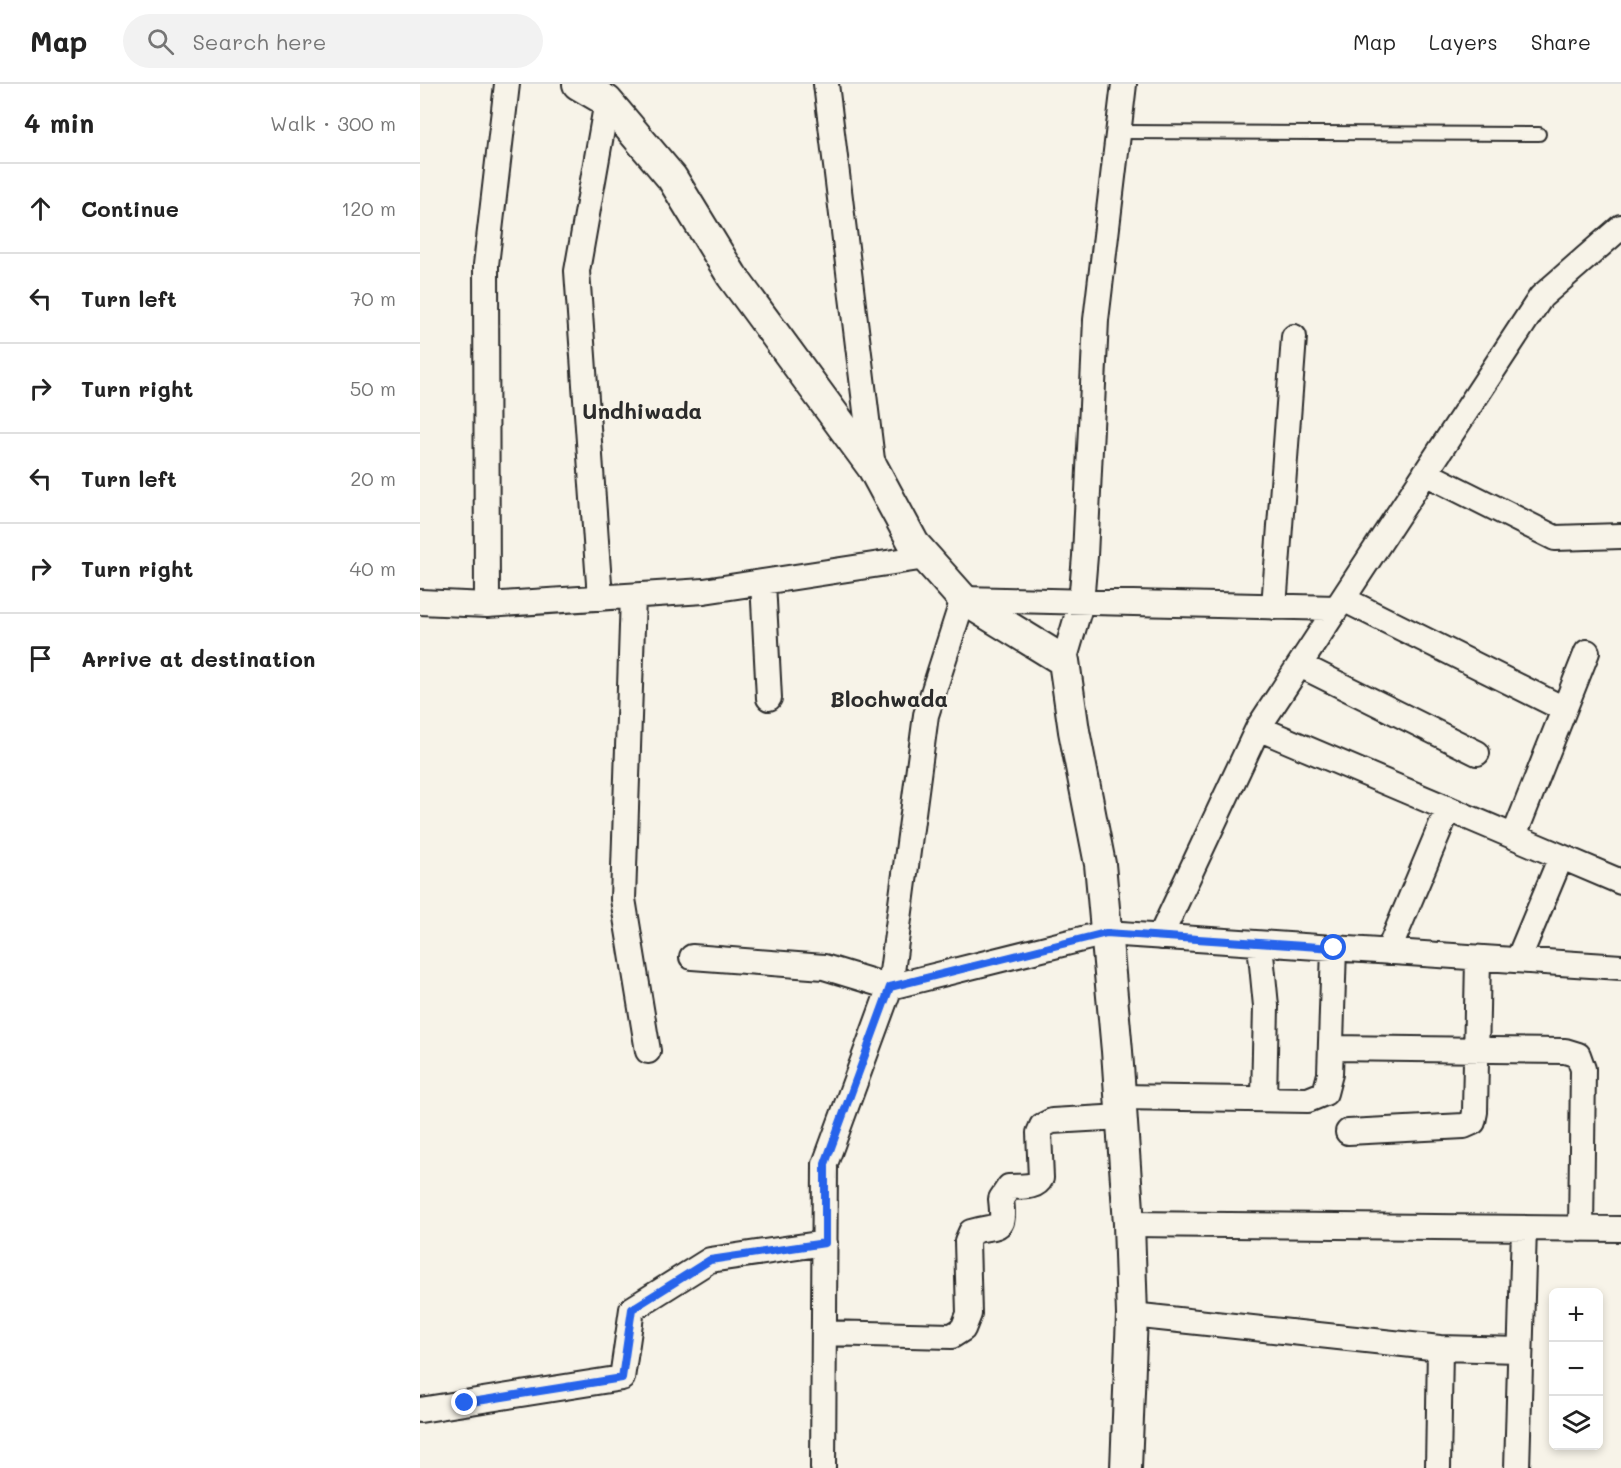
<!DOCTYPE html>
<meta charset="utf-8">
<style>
:root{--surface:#fff;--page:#f2f2f2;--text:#222;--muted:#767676;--line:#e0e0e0}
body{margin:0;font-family:Mali,sans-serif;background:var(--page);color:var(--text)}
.controls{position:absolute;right:18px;bottom:18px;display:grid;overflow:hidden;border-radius:9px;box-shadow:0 3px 9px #0003}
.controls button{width:54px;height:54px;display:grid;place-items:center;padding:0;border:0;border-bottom:2px solid var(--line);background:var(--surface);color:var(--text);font:30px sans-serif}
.stop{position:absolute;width:18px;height:18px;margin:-14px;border:4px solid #2563eb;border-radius:50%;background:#fff}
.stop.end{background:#2563eb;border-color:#fff;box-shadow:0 2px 6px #0008}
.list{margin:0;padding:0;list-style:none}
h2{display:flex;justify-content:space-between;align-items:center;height:78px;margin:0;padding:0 24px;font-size:26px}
h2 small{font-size:20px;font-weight:400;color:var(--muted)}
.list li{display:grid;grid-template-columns:39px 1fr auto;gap:18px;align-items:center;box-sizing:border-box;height:90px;padding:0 24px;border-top:2px solid var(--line)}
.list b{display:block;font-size:22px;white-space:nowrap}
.list em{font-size:20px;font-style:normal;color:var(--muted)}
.icon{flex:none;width:33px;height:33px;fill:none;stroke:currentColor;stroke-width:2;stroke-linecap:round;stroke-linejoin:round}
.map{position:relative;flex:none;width:1201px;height:1384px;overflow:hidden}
header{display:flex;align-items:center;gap:36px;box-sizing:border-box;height:84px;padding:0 30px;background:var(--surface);border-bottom:2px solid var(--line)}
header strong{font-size:28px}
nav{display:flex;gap:33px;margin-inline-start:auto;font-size:21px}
.search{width:420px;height:54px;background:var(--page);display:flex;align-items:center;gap:15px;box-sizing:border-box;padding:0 21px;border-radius:33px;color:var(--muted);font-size:22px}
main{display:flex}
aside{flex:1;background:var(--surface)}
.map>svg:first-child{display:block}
</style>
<header>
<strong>Map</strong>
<div class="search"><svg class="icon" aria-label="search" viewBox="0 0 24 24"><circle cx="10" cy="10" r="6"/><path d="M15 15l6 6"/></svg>Search here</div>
<nav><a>Map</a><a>Layers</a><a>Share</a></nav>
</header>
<main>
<aside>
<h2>4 min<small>Walk · 300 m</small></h2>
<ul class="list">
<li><svg class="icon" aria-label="ahead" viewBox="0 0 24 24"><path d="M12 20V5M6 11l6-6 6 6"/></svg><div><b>Continue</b></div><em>120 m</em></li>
<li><svg class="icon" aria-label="left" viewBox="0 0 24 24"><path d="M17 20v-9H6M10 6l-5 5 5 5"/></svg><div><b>Turn left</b></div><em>70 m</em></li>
<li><svg class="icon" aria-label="right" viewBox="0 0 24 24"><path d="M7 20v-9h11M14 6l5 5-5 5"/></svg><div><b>Turn right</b></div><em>50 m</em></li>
<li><svg class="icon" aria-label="left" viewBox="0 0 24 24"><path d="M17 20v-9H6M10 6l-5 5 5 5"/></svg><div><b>Turn left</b></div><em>20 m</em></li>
<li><svg class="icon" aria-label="right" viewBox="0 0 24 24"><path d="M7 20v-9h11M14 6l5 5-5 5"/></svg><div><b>Turn right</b></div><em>40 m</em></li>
<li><svg class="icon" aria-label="arrive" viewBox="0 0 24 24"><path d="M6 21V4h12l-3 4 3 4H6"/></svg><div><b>Arrive at destination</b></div></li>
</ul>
</aside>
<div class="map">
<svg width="1201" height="1384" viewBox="0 0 1201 1384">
<rect width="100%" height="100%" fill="#f7f3e8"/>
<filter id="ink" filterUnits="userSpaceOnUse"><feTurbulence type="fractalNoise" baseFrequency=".0167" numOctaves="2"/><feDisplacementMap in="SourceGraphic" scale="12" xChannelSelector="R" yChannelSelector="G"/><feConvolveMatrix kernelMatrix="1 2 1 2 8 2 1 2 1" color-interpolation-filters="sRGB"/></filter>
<g filter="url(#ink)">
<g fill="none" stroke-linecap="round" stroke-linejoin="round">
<!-- service casing -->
<g stroke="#2b2b2b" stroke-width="16">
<path id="service" d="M699 48 1119 50"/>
</g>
<!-- minor casing -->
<g stroke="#2b2b2b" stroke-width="28">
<path id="minor" d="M406 0 453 384
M1005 389 1135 454 1201 452
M343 498 349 614
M213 512 203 815 228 967
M180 514 157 187 187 17
M923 515 1144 625
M0 518 67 521 284 507 506 473
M67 521 66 181 87 0
M854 523 874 253
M644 577 661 519 665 472 676 236 704 0
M880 581 1057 669
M838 644 1201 798
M1094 752 1167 568
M740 853 838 644 1121 213 1201 143
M840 860 846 922 844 1015
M968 868 1028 725
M272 873 404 883 470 903 506 631 543 515 917 524
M1098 876 1141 773
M911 964 1145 967 1158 971 1163 985 1161 1145
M700 1013 888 1016 905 1009 910 990 914 864
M928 1048 1044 1042 1053 1038 1055 1028 1058 874
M709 1140 1201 1145
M712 1231 1020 1264 1100 1266
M404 1249 532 1252 543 1245 549 1230 547 1157 551 1148C578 1139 585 1151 581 1115L589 1103C600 1102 616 1105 621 1094L619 1049 622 1042 632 1037 702 1033
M0 1326 202 1294 212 1225 290 1176 405 1159
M403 1384 405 1080 470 903 686 849 1201 883
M1018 1384 1020 1264
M1097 1384 1104 1144"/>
</g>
<!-- tertiary casing -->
<g stroke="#2b2b2b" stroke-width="34">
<path id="tertiary" d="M158 0 187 17 252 94 312 192 453 384 494 460 543 515 644 577 654 647 680 780 697 967 709 1140 712 1231 706 1384"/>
</g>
<!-- service -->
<use href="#service" stroke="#f7f3e8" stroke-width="12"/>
<!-- minor -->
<use href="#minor" stroke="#f7f3e8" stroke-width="24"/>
<!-- tertiary -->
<use href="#tertiary" stroke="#f7f3e8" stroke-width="30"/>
</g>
</g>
<g fill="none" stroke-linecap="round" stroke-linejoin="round" filter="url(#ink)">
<!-- route -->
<path stroke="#2563eb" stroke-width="8" d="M45 1319 202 1294 212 1225 290 1176 405 1159V1080L470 903 686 849 914 864"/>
</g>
<g text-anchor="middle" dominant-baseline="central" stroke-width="4.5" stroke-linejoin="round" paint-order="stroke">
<!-- neighbourhood labels -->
<g font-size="22" font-weight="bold" fill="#2b2b2b" stroke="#f7f3e8">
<text x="222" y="326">Undhiwada</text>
<text x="469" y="614">Blochwada</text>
</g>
</g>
</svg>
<div class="controls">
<button>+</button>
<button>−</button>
<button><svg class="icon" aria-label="layers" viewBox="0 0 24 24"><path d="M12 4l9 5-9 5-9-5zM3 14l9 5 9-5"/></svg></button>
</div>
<div class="stop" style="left:914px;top:864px"></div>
<div class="stop end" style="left:45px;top:1319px"></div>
</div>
</main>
